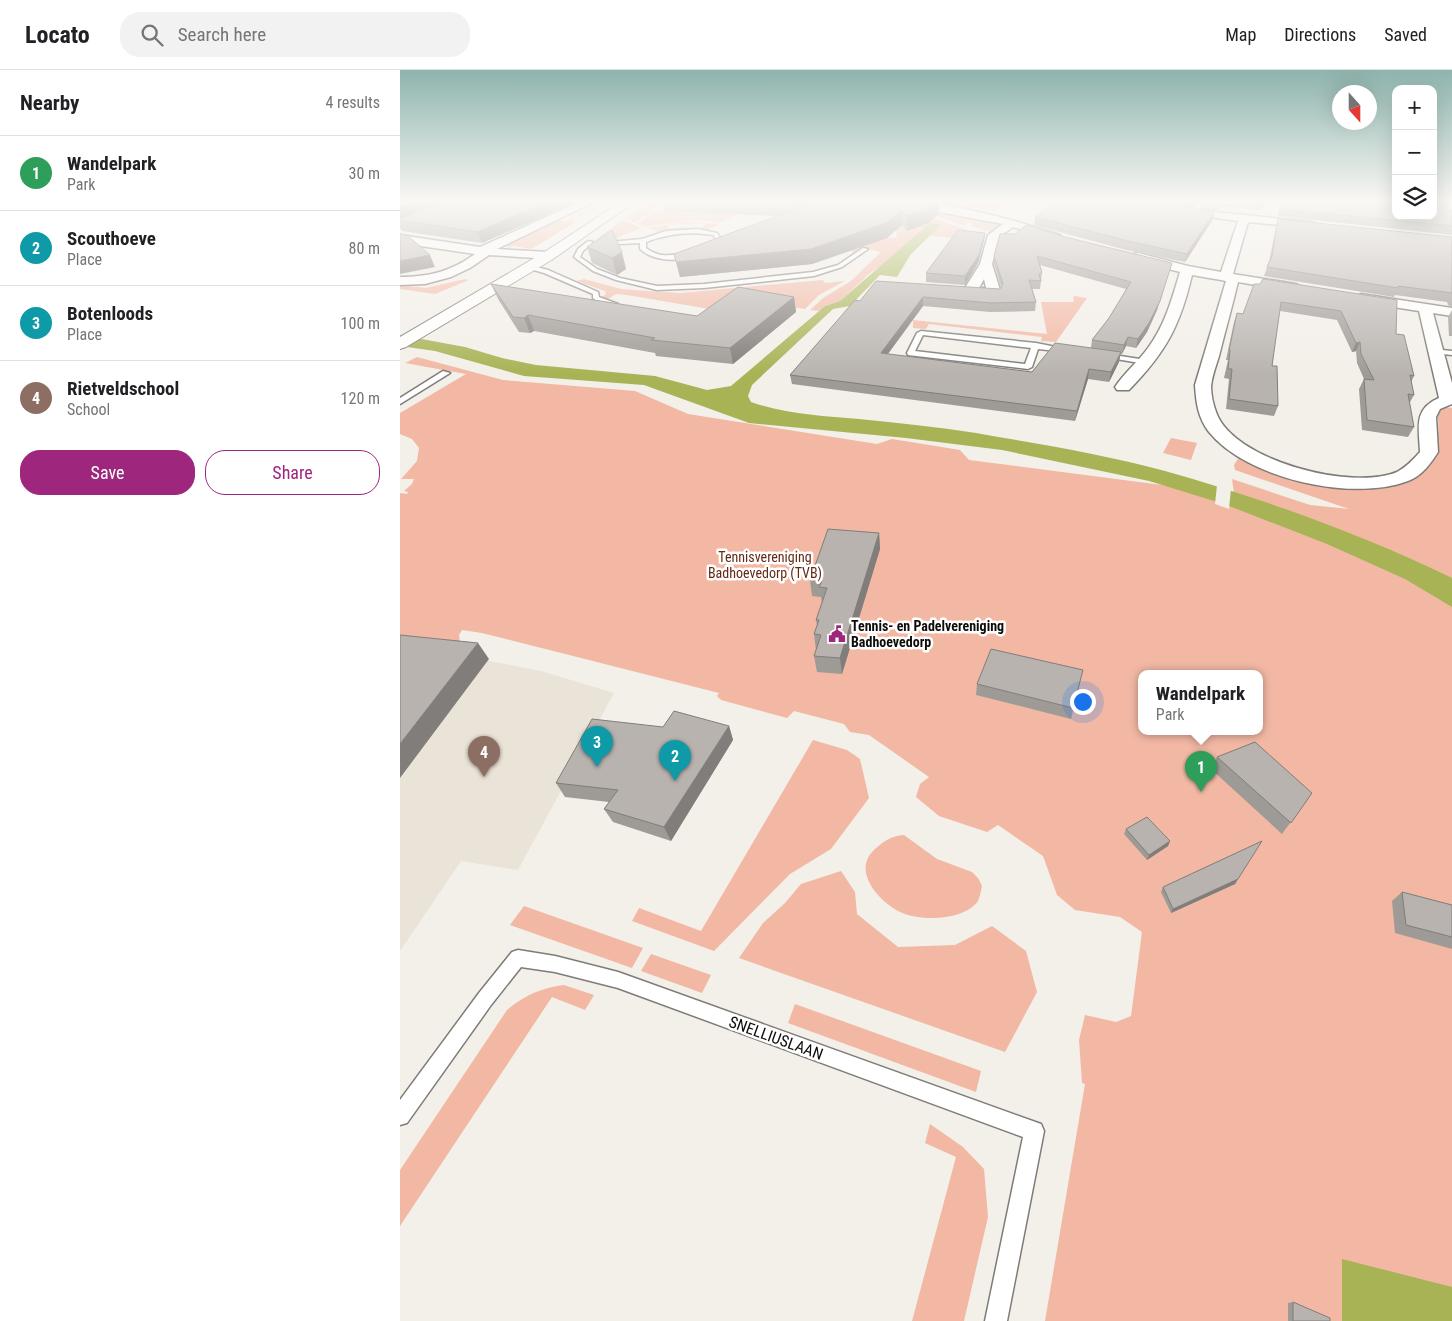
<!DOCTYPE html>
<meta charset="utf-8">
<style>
:root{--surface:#fff;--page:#f2f2f2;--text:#202124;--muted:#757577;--line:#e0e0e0;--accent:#9e267d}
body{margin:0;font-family:"Roboto Condensed",sans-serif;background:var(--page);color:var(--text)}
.controls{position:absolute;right:15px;top:15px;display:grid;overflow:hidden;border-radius:10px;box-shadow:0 5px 20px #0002}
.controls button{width:45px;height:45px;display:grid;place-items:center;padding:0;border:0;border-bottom:1px solid var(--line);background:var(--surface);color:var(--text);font:25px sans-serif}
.compass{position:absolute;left:932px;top:15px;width:45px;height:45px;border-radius:50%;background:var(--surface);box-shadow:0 5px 20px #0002;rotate:159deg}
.you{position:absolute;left:682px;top:631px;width:18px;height:18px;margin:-12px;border:4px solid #fff;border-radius:50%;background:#1a73e8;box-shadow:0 0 0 8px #1a73e833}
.badge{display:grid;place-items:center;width:32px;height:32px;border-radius:50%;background:var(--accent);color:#fff;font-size:16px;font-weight:700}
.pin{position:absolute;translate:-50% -41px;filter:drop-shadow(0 1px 2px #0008)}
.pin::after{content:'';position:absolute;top:26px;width:18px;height:15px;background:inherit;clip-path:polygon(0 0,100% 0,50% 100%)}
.popup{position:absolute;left:738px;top:600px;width:125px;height:65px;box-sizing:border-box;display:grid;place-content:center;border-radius:10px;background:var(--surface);filter:drop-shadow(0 1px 4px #0005);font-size:16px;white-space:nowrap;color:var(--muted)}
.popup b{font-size:19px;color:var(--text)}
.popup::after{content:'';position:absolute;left:50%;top:100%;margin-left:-10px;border:10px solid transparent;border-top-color:var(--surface)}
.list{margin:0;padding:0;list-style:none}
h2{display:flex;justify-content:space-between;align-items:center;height:65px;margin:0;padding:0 20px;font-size:21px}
h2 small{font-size:16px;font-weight:400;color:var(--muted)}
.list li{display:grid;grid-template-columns:32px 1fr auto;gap:15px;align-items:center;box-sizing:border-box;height:75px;padding:0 20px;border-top:1px solid var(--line)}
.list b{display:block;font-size:19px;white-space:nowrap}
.list p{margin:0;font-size:16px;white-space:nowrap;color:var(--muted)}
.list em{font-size:16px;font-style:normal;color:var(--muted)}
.actions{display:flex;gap:10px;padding:15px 20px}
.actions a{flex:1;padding:11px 0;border:1px solid var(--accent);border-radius:20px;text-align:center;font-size:18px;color:var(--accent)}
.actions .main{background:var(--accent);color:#fff}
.icon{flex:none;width:28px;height:28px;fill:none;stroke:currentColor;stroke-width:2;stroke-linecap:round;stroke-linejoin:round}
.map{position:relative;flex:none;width:1052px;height:1251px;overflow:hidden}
header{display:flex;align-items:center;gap:30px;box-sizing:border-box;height:70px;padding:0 25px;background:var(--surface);border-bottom:1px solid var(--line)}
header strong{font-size:24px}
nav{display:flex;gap:28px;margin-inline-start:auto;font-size:18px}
.search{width:350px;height:45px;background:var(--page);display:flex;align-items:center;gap:12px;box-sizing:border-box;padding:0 18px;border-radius:20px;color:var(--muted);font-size:19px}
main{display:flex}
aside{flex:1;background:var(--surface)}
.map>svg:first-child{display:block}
</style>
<header>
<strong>Locato</strong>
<div class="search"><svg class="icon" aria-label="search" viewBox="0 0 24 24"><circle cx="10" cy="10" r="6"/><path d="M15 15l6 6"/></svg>Search here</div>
<nav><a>Map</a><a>Directions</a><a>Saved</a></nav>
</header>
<main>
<aside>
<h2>Nearby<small>4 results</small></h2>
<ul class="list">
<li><span class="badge" style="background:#2e9e5b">1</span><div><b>Wandelpark</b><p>Park</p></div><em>30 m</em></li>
<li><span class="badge" style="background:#0f9aa8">2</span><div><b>Scouthoeve</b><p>Place</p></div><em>80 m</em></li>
<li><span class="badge" style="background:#0f9aa8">3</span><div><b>Botenloods</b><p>Place</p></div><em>100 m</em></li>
<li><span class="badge" style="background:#8d6e63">4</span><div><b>Rietveldschool</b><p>School</p></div><em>120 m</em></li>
</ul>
<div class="actions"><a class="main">Save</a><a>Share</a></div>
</aside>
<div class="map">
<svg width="1052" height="1251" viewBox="0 0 1052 1251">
<rect width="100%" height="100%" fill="#f3efe9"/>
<!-- built -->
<path fill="#eae3d7" d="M0 574 141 601 214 623 118 800 61 791 0 881Z"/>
<!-- green -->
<path fill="#f2b8a4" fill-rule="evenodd" d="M200 130H209L171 151 176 152 131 179 114 176 107 178 108 176H102L155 150 166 151 198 135 192 134Z
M535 130 555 132 631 130 591 140 533 133Z
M258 131H265L235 153 225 148 246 134Z
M358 135 322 152 289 150 245 157 238 154 255 141 309 143 321 137Z
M498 136 582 165 578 170 530 166 540 155 469 204 440 231 425 236 419 241 410 240 423 228 451 211 481 182 462 177 453 184 448 175 456 165 497 168 493 143Z
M505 136 600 153V155L590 162 572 156V153L568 152 565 156Z
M223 150 242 158 220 166 214 171 197 169Z
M282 152 320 154 308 160 301 158 307 153 267 155 269 158 298 157 259 162 248 158Z
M65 209 69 210 35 224 0 219V215L26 218Z
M184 209 221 219 280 223 423 210 425 213 445 211 419 225 405 239 332 227 321 241 227 225 216 224 208 229 202 227 206 224 205 221 176 211Z
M675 226 687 228 656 272 641 271 642 267 529 254 526 259 513 258V250L647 264 641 232H674L673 227Z
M17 287 103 310 235 321 288 344 477 374 492 369 560 380 569 390 839 425 834 423 832 409 910 435 949 439 835 400 834 395 839 387C857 396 878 406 898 411 947 423 1052 425 1037 343L1046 337 1052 338V1251H645L685 1014 682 1013 679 970 685 945 716 952 731 946 742 862 720 847 675 840 657 825 643 786 598 755 587 762 539 746 516 727 520 714 529 707 469 665 450 662 444 654 394 641 387 648 321 630 317 626 319 623 82 563 62 560 59 565 61 579 0 569V423L7 424 8 422 4 421 12 414 14 409H1L17 391 19 378 12 369 0 364V343L66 304 5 293ZM742 603H860V661H742Z
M771 368 797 373 791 390 763 383Z
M413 670 447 680 460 689 469 728 431 779 390 804 314 881 232 851 239 838 301 861Z
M504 765 537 789 572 802 578 808 582 816C581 820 580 827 578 831 564 851 518 852 498 841 478 830 452 801 474 780 484 771 491 766 504 765Z
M441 801 455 822 457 844 498 877 555 875 592 856 626 881 637 922 605 982 339 888 363 853 385 833 401 814Z
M124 836 243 878 232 898 110 855Z
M251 884 311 905 302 923 241 901Z
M164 915 194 925 185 940 152 927 0 1156V1100L107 940C125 925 141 918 164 915Z
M395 934 581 1001 576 1022 388 953Z
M530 1054 563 1077 584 1099 588 1147 564 1251H512L556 1087 525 1073Z"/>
<!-- water -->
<path fill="#a7b354" d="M530 153 541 155 511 184 497 207 480 205 450 236 433 239 352 315 348 326 351 332C385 344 423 346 459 349 498 353 537 357 576 363 639 374 703 384 765 401 864 429 959 463 1052 508V537L1005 509 927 474 824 434 749 411 602 380 506 368 349 353 244 315 124 306 35 281 0 276V265L65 277 102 288 136 295 255 306 307 320 331 316 425 236 440 231Z
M942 1189 1052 1217V1251H942Z"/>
<!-- pier -->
<path fill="#f3efe9" d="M817 415 831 419 829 439 815 434Z"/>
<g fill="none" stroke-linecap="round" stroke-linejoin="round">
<!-- lane casing -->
<g stroke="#7f7c77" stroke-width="3">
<path id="lane" d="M796 130H801L799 143 796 145 793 143Z
M298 159 317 163 322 170 335 176C327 180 318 172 313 165 289 161 268 164 246 172V178C265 193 281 179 294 185 279 193 253 191 240 179V173L201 175 198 173 242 169 266 161Z
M188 171 193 172 183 181 180 187 197 199 220 208 257 216 304 214 413 202 438 195 463 178 468 179 442 197 414 206 304 218 257 220 216 210 193 201 174 187 178 179Z
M129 195 148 200 198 222 199 227 218 234 215 236 198 232 193 228V224L144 203 127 198Z
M521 261 636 273 671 280 667 282 638 279 632 297 628 299 508 285 507 283 517 263ZM523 265 631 278 625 294 515 281Z
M1032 279 1052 281V285L1032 283Z
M701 283 746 290 750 292 746 294 704 287 700 285Z
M43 301 50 303 0 334V328Z
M118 880 155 886 218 902 641 1054 644 1061 607 1251H585L623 1067 218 918 155 902 121 897 91 935 7 1053 0 1055V1030L79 923 112 882Z"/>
</g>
<!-- street casing -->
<g stroke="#7f7c77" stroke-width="3">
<path id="street" d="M184 130H198L97 179 148 182 154 186 152 189 89 185 70 198 51 207 25 214 0 215V207C29 207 52 201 75 184L0 173V165L80 177Z
M486 130C545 130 604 147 660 165L662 167 656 171 613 157 599 167 592 194 601 223C594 230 570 228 563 221L580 194 588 165 603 154 491 133ZM584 209 586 218H579Z
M707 130H733L796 140 912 152 918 155 912 158 848 152 833 204 896 214 903 218 896 222 838 212C832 237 825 262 819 286 816 296 812 306 811 316 811 324 813 334 816 342 833 391 953 421 997 402 1006 397 1013 390 1020 382 1019 358 1013 339 1039 328L1019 241 961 232 954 228 961 224 1052 238V246L1033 243 1052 313V334L1040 339 1036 347 1038 382C1031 393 1022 406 1008 411 953 432 847 409 809 362 798 348 796 332 795 315L826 211 821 210 792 205C780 256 766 282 729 320H717L715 317C724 303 738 292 748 278 765 255 772 229 780 202L734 190 732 187 734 184 738 183 788 196 821 202 838 151 712 133Z
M1043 130H1052V149L1046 146Z"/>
</g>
<!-- secondary casing -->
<g stroke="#7f7c77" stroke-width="2">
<path id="secondary" d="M224 130H237L153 189 6 277 0 279V267L143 183Z"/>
</g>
<!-- lane -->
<use href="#lane" fill="#fff" fill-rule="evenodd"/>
<!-- street -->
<use href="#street" fill="#fff" fill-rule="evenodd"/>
<!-- secondary -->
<use href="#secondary" fill="#fff" fill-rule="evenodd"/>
</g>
<!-- wall -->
<path fill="#9e9a96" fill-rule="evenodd" d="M0 130H181L82 173 2 161 0 157Z
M261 130H555L550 134 539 133V144L528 153 507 161 502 155 487 168 412 194 280 207 274 184 377 146 264 141Z
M739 130H794L792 138Z
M803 130H872L858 140 821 136 818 140 802 139Z
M881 130H996L1048 138 1052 141V165L878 146Z
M635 147 813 149 785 192 726 180 634 155Z
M878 149 1052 167V237L1048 235 1047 232 995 225 994 227 864 206 869 192 876 157Z
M212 160 226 199 217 205 192 193 187 177Z
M585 163 584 171 578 193 565 215 526 212V203Z
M661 166 772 193 757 240 747 262 736 278 726 276 722 284H720L719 292 709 312 688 309 675 351 392 314 390 305 460 231 600 219 601 217 594 194V186ZM640 195 726 219 709 248 692 270 691 278 632 302 488 284 523 236 590 242 635 241 636 232 632 219H640L642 203Z
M863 209 996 264 1014 306 1011 312 1014 325 1009 334 1014 357 1008 367 962 360 959 319 964 309 957 293 956 281 952 282 937 250 880 241 872 296 878 336 874 346 826 339 829 309 824 308 828 290H826L834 252 837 243 843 244 860 214Z
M91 214 297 246 394 227 396 242 333 294 256 286 255 283 134 261 130 263 119 262 98 229Z
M1052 240V266H1049L1048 247Z
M479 463 480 479 442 604 417 602 414 586 416 580 414 564 417 556 416 550 422 533 421 527 412 526 410 510Z
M683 600 671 649 576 625 577 614Z
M329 656 333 670 271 771 213 752 204 739 209 732 165 727 156 713 263 657Z
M817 687 912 723 882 764 811 699Z
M726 759 770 771 768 776 747 790 724 764Z
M838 809 835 814 771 843 761 822 763 817Z
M1002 822 1052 835V879L995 863 992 831Z
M893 1232 930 1251H888V1233Z"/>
<!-- shaded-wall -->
<path fill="#817d7a" d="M22 130H55L0 150V138Z
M152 130H181L82 173 77 162Z
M539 130V144L528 153 507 161V146Z
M550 130H555L550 134Z
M822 130 821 136 818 140 820 133Z
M864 130H872L858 140 861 133Z
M502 141V155L487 168 412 194 280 207 276 192Z
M815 141 813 149 785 192 787 184Z
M585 163 584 171 578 193 565 215V206Z
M222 182 226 199 217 205 212 188Z
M30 185 35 197 0 204V191Z
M772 193 757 240 747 262 736 278 738 269Z
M394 227 396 242 333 294 330 278Z
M523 227V236L481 293V283Z
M128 245 134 261 130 263 124 248Z
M728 267 726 276 722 284 724 275Z
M960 272 956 281 952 282 956 273Z
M721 282 719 292 709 312 711 302Z
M689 299 688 309 675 351 677 341Z
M479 463 480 479 442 604 440 588Z
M78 573 89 589 0 708V674Z
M329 656 333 670 271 771 264 757Z
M770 771 768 776 747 790 749 785Z
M838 809 835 814 771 843 773 839Z"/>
<!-- building -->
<path fill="#b8b3af" stroke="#817d7a" d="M0 130H22L0 138Z
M48 130H152L77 162 0 150V149Z
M332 130H539L528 139 507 146 502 141 486 153 411 179 276 192 274 184 410 134Z
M655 130H702L718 132 720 130H733L815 141 787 184 728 171 635 147Z
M804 130H822L820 133 803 131Z
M837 130H864L861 133Z
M882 130H996V146H1033V130H1046L1048 138 1052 141V156L880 139Z
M878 149 1052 167V223L998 216V218L867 197 872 186Z
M626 155 661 166 772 193 760 231 749 253 738 269 728 267 724 275 692 270 709 248 731 212 637 186 642 203 639 204 641 211 629 210 636 232 591 233 523 227 481 283 632 302 655 273 721 282 711 302 689 299 677 341 390 305 455 230 460 231 476 211 600 219 603 214 594 186 600 164H615Z
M212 160 222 182 212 188 187 177Z
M558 160 585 163 579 185 565 206 526 203Z
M0 164 7 165 30 185 0 191Z
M863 209 997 230 996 264 1004 265 1014 306 1010 305 1014 325 1008 324 1014 357 967 350 964 309 974 310 961 284 960 272 956 273 941 241 881 232 872 296H877L878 336 829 329 832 299H828L830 280H829L837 243 843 244 854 214H860Z
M91 214 297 246 338 217 394 227 330 278 251 270 255 268 128 245 124 248 113 247Z
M428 459 479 463 440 588 414 586 421 565 414 564 419 550H416L427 518 419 517 422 511 410 510Z
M0 565 78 573 0 674Z
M591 579 683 600 673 638 577 614Z
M274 641 329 656 264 757 204 739 218 720 156 713 192 649 263 657Z
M855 672 912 723 891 753 817 687Z
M747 747 770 771 749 785 726 759Z
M862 771 838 809 773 839 763 817Z
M1002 822 1052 835V867L1006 855Z
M893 1232 930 1248V1251H893Z"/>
<!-- sky -->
<linearGradient id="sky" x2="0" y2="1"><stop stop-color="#8eb4ad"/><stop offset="0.43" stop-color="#faf8f5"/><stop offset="1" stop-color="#faf8f5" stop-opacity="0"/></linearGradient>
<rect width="1052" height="305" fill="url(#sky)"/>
<!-- icons -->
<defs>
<g id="civic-bare" transform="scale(1.35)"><path d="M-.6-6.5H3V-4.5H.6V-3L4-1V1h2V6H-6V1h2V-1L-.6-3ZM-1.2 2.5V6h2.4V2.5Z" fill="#9e267d" stroke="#fff" stroke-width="2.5" paint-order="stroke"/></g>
</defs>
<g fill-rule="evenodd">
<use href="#civic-bare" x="437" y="564"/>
</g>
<g text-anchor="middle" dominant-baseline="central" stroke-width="5" stroke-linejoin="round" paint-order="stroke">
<!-- park labels -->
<g font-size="14" fill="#642915" stroke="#fff">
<text x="365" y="487">Tennisvereniging<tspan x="365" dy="16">Badhoevedorp (TVB)</tspan></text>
</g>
<!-- poi labels -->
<g font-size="14" font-weight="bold" fill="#0d0c0b" stroke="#fff" text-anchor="start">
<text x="451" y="556">Tennis- en Padelvereniging<tspan x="451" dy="16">Badhoevedorp</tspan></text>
</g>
<!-- near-street labels -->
<g font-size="16" fill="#0d0c0b" stroke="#fff">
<text transform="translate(376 968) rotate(20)">SNELLIUSLAAN</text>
</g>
</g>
</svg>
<div class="controls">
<button>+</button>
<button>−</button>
<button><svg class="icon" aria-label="layers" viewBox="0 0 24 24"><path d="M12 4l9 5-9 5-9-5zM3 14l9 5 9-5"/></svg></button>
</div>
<svg class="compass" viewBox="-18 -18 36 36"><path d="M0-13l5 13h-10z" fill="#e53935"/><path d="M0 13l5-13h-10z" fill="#757577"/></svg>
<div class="you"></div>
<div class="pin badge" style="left:801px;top:722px;background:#2e9e5b">1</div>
<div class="popup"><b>Wandelpark</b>Park</div>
<div class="pin badge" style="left:275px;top:711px;background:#0f9aa8">2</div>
<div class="pin badge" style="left:197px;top:697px;background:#0f9aa8">3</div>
<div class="pin badge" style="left:84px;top:707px;background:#8d6e63">4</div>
</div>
</main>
